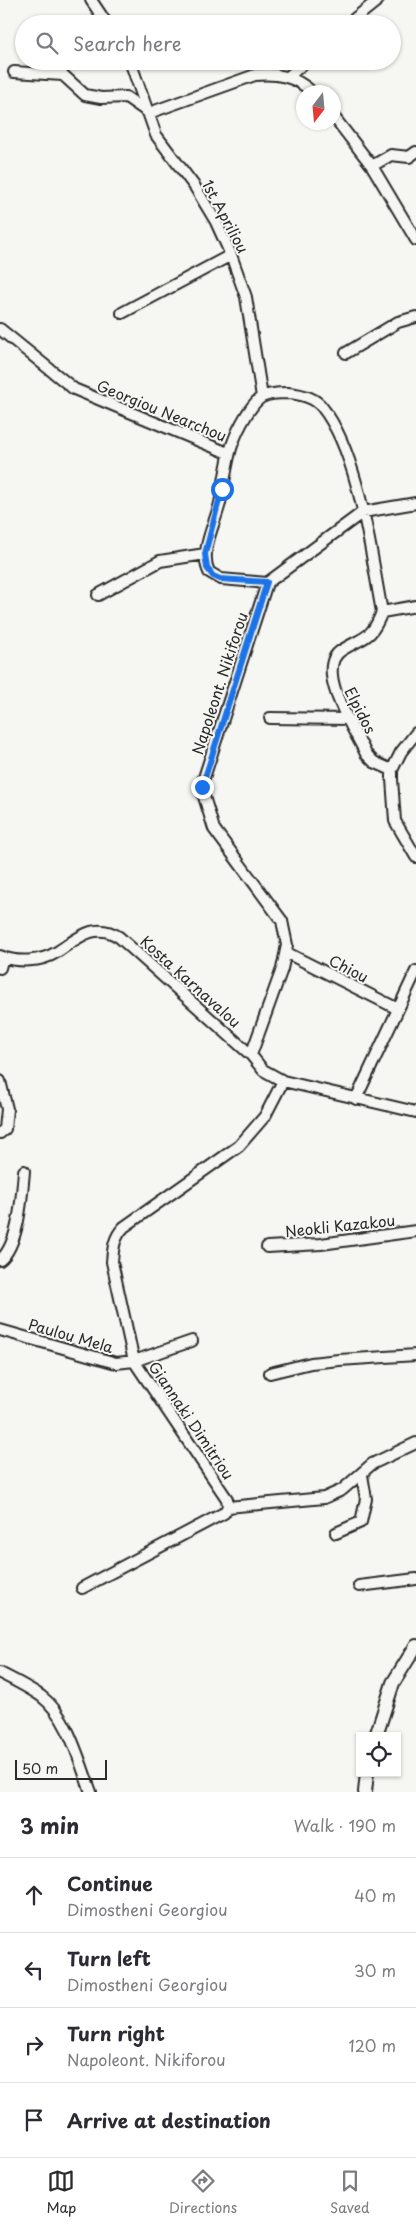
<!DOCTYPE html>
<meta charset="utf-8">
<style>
:root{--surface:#fff;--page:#f2f2f3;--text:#2b2b33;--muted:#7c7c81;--line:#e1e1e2;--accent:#2b2b2b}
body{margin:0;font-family:"Playpen Sans",sans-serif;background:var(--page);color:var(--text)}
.controls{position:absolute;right:15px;bottom:15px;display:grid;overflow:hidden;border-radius:0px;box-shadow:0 1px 4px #0004}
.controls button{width:45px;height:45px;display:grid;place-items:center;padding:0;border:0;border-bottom:1px solid var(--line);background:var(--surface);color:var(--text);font:25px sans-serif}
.compass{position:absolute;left:296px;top:85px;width:45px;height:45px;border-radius:50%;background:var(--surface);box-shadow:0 1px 4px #0004;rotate:196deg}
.scale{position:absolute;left:15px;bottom:12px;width:92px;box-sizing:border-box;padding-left:5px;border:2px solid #2b2b2b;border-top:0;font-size:14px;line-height:18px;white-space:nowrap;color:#2b2b2b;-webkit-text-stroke:4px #f6f6f2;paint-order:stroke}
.stop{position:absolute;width:15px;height:15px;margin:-11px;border:4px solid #1a73e8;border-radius:50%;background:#fff}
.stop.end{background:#1a73e8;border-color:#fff;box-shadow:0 1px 5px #0008}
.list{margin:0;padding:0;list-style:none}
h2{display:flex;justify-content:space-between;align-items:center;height:65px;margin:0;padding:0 20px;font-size:21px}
h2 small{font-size:16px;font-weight:400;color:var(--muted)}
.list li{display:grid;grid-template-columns:32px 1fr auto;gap:15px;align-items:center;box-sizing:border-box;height:75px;padding:0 20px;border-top:1px solid var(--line)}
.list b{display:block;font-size:19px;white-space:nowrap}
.list p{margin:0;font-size:16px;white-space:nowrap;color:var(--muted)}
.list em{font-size:16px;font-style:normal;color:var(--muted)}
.icon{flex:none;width:28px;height:28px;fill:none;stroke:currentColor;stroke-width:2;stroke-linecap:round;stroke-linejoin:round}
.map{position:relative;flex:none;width:416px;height:1792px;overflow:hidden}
.search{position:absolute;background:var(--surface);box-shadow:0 1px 4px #0004;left:15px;right:15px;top:15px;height:55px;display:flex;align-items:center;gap:12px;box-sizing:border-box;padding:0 18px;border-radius:28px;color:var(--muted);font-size:19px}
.sheet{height:365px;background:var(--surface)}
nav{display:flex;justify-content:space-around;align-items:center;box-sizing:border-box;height:70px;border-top:1px solid var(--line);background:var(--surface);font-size:14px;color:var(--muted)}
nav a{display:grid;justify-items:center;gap:2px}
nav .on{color:var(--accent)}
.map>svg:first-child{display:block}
</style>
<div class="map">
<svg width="416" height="1792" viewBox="0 0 416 1792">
<rect width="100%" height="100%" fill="#f6f6f2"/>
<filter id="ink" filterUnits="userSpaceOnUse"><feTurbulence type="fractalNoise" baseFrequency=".02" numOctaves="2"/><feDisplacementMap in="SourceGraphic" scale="10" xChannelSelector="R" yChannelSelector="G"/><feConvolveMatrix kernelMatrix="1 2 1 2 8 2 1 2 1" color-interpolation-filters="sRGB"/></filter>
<g filter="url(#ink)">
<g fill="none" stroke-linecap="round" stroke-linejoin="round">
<!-- minor casing -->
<g stroke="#2b2b2b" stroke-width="14">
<path id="minor" d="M91 0 107 24
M348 24 378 0
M130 61 156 135 195 187 216 222 231 255 246 297 262 397
M14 72 63 75 85 95 101 98 126 97 149 113
M288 77 306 61
M149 113 255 75C277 73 295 76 312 92
M334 117 372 166 416 240
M372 166 391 155 409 157 416 152
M122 313 231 255
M0 329 74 389 228 453
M346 353 398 322 416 317
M267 583 221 579 209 572C199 552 215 524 220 503 228 466 226 448 247 414 251 408 256 400 262 397 269 393 280 393 288 393 300 394 314 397 322 407 359 453 371 554 382 612
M98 595 160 561 205 554
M382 612C371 640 365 636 342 650 312 668 356 732 366 754L374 762 392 770
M382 612 416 606
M270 718 349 719
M416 733 401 752 392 770V779L395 821 416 857
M287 953 398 1009
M0 956C17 963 41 962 57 952 77 939 94 921 119 937L251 1055 263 1070 283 1081 416 1112
M0 968 3 957
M251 1055 282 969 287 945 282 921 214 829 201 787 267 583 363 512 416 503
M0 1081 7 1109 5 1129 0 1133
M356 1099 416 971
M267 1247 321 1244 416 1231
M0 1260C19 1245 22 1195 24 1171
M0 1330 116 1363 134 1361 192 1341
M270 1373 311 1363 339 1360 416 1355
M228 1507 324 1498 342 1490 372 1464 416 1443
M336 1533 361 1522 366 1499 362 1475
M359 1586 416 1579
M82 1588 224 1513 228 1507 227 1499 134 1361 112 1262C113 1248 114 1237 124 1227L239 1146 265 1116 283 1081
M0 1673C14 1680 28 1687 41 1696 69 1717 79 1761 91 1792"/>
</g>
<!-- tertiary casing -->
<g stroke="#2b2b2b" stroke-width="16">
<path id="tertiary" d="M376 1736 393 1683 416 1646
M365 1792 367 1773"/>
</g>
<!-- minor -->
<use href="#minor" stroke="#f6f6f2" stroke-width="10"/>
<!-- tertiary -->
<use href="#tertiary" stroke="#f6f6f2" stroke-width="12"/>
</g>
</g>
<g fill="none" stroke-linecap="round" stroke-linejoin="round" filter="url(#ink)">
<!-- route -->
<path stroke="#1a73e8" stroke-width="6" d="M202 787 267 582 220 579 213 576 207 568 205 554 222 489"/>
</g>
<g text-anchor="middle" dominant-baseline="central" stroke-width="4" stroke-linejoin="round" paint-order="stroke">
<!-- street labels -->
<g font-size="15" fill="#2b2b2b" stroke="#f6f6f2">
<text transform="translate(226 216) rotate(62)">1st Apriliou</text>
<text transform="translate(162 410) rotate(22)">Georgiou Nearchou</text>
<text transform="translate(219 683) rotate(-72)">Napoleont. Nikiforou</text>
<text transform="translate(361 710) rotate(63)">Elpidos</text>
<text transform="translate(349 968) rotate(27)">Chiou</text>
<text transform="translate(191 981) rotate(42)">Kosta Karnavalou</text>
<text transform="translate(340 1225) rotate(-6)">Neokli Kazakou</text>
<text transform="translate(71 1335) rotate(16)">Paulou Mela</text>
<text transform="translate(192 1420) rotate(56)">Giannaki Dimitriou</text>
</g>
</g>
</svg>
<div class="controls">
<button><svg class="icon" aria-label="locate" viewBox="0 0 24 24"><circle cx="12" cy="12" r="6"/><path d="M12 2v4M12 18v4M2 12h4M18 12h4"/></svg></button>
</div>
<svg class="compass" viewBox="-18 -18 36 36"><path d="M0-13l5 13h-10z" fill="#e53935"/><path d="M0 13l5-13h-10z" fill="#7c7c81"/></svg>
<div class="scale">50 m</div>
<div class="stop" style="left:222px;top:489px"></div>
<div class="stop end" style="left:202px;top:787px"></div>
<div class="search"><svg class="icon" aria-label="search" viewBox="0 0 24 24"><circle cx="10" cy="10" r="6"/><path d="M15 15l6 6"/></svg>Search here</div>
</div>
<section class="sheet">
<h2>3 min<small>Walk · 190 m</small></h2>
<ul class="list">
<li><svg class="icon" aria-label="ahead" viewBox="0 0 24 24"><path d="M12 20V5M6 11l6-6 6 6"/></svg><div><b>Continue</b><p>Dimostheni Georgiou</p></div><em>40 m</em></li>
<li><svg class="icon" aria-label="left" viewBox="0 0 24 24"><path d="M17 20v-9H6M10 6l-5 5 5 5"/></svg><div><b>Turn left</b><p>Dimostheni Georgiou</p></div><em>30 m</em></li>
<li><svg class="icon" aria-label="right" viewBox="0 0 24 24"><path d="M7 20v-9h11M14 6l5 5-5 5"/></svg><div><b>Turn right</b><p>Napoleont. Nikiforou</p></div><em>120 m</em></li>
<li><svg class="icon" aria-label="arrive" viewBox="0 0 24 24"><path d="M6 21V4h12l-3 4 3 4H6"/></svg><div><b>Arrive at destination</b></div></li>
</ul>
</section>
<nav>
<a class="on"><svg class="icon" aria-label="map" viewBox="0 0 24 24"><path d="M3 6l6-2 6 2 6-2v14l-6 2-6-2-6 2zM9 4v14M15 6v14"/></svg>Map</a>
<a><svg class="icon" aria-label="directions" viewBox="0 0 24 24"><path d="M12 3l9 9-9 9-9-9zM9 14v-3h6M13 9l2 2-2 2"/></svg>Directions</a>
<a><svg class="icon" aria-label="saved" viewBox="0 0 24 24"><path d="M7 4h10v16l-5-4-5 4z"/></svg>Saved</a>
</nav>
